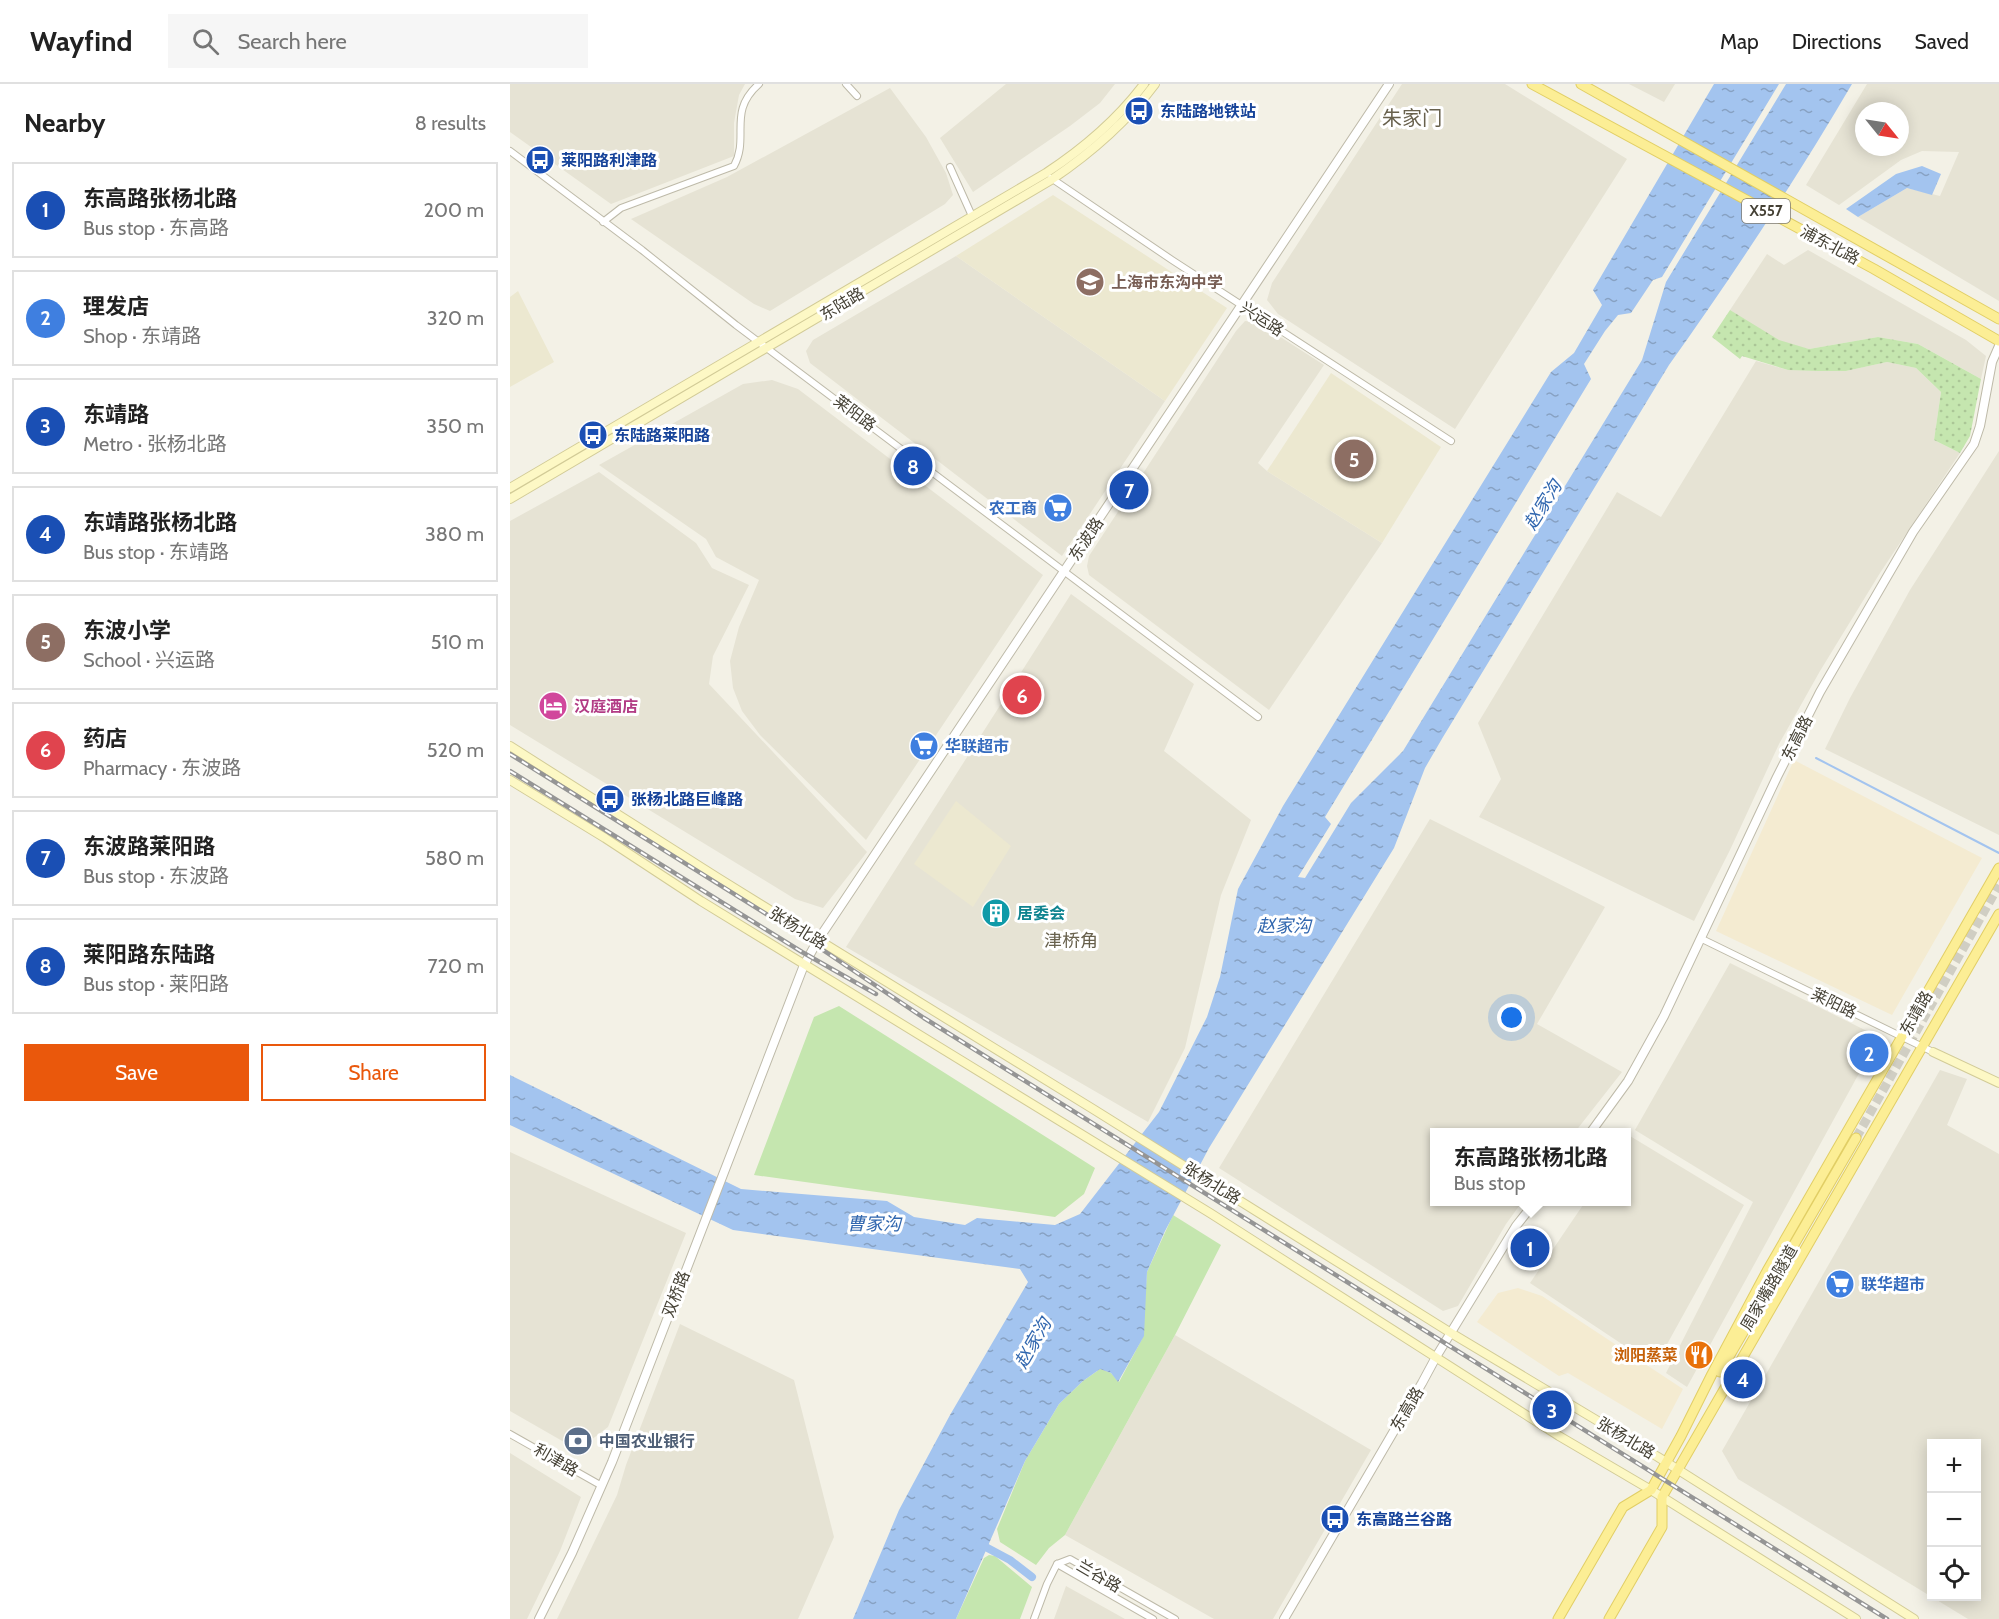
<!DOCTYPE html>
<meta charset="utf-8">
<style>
:root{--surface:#fff;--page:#f6f6f6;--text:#222;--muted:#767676;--line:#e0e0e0;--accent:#ea580c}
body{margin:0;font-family:Cabin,"Noto Sans SC",sans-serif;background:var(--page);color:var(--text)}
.controls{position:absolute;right:18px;bottom:18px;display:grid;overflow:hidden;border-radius:0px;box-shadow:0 3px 15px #0003}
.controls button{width:54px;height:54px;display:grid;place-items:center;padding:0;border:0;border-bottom:2px solid var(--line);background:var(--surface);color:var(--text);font:30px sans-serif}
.compass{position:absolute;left:1345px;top:18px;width:54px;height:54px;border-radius:50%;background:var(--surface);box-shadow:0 3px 15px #0003;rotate:120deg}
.you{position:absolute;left:1002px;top:934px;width:21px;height:21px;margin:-15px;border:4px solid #fff;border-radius:50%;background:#1a73e8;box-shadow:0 0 0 9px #1a73e833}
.badge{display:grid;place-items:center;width:39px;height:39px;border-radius:50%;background:var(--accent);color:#fff;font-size:20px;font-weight:700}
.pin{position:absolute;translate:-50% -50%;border:3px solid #fff;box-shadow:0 2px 6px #0006}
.popup{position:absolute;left:920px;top:1044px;width:201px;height:78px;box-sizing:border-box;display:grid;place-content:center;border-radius:0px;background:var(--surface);filter:drop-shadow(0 2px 4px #0005);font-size:20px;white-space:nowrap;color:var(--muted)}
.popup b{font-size:22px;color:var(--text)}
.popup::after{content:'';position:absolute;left:50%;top:100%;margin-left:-12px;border:12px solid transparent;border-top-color:var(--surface)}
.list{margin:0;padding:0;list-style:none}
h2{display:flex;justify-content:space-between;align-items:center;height:78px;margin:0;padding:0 24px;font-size:26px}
h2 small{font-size:20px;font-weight:400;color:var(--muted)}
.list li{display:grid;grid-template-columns:39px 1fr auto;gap:18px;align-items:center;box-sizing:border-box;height:96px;margin:0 12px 12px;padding:0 12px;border:2px solid var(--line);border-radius:0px}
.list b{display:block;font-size:22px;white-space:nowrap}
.list p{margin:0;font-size:20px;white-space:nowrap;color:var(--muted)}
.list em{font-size:20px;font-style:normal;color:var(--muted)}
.actions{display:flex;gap:12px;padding:18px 24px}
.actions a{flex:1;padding:14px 0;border:2px solid var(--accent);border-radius:0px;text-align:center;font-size:21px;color:var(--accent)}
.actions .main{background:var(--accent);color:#fff}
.icon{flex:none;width:33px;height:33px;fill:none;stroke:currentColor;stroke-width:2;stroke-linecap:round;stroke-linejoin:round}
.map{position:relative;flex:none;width:1489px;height:1535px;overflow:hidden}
header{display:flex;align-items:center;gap:36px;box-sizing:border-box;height:84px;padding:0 30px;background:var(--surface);border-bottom:2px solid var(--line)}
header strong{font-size:28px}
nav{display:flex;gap:33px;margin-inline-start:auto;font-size:21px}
.search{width:420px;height:54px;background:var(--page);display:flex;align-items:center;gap:15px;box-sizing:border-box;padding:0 21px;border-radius:0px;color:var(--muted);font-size:22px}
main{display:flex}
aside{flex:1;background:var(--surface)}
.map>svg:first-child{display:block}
</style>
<header>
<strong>Wayfind</strong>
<div class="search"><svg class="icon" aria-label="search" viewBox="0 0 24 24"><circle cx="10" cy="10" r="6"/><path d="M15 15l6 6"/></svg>Search here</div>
<nav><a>Map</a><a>Directions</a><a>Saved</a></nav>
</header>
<main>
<aside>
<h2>Nearby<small>8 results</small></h2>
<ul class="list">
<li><span class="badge" style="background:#1a4fb4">1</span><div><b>东高路张杨北路</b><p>Bus stop · 东高路</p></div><em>200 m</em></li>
<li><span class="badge" style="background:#3f7fe0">2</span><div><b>理发店</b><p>Shop · 东靖路</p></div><em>320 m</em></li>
<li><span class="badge" style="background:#1a4fb4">3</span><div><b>东靖路</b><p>Metro · 张杨北路</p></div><em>350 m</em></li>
<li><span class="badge" style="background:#1a4fb4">4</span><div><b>东靖路张杨北路</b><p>Bus stop · 东靖路</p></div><em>380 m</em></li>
<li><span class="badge" style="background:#8d6e63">5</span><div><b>东波小学</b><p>School · 兴运路</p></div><em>510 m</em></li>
<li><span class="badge" style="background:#e0444e">6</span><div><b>药店</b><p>Pharmacy · 东波路</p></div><em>520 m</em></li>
<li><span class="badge" style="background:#1a4fb4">7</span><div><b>东波路莱阳路</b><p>Bus stop · 东波路</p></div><em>580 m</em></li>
<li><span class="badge" style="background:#1a4fb4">8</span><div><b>莱阳路东陆路</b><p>Bus stop · 莱阳路</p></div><em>720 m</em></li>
</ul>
<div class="actions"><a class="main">Save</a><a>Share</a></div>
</aside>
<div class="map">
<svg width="1489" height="1535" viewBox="0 0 1489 1535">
<defs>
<pattern id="grass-dots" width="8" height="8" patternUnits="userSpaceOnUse" patternTransform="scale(1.5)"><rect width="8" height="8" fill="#c5e6af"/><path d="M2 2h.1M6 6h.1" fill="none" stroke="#abc697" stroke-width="1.8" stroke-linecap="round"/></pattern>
<pattern id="water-ripples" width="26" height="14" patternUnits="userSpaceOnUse" patternTransform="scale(1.5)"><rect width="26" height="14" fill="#a3c4ef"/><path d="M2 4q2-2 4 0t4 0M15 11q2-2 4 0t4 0" fill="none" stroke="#87a1c2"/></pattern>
</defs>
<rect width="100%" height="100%" fill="#f3f1e6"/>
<!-- residential -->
<path fill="#e6e3d4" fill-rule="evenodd" d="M0 0H235L229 11 224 39V72L101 120 0 48Z
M496 0H605L590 19 560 42 463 108 430 54Z
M892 0H995L1117 75 945 345 768 230 757 216 762 199Z
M1119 0H1165L1154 18Z
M1357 0H1489V217L1348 133 1397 104 1430 112 1449 68 1412 67 1391 76 1329 121 1296 101ZM1354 27H1390V63H1354Z
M380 4 416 53 436 89 443 111 435 120 260 227 244 220 121 135 217 93Z
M1298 166 1456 256 1476 272 1471 295 1408 260 1368 253 1299 265 1265 258 1220 226 1257 170 1274 181Z
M446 172 655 317 552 472 300 279 296 267 303 256Z
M735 237 747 238 814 281 748 379 757 387 872 459 759 626 579 491 577 482 579 472 726 247Z
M1246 277 1278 286 1336 287 1377 278 1406 284 1431 308 1424 356 1450 369 1370 489 1310 587 1269 660 1220 766 1184 837 969 733 991 695 968 639 1107 408 1151 433Z
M262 296 288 305 533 491 356 756 250 651 232 627 223 604 220 577 229 543 249 496 206 473 196 455 89 381 233 300Z
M1489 367V751L1315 665 1340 614 1400 506Z
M89 388 186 459 202 484 239 501 203 572 199 600 357 768 313 824 285 815 0 641V437Z
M561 510 684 600 654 667 741 736 711 811 675 964 638 1038 336 863Z
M920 735 1095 823 1027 940 1112 988 1065 1048H924V1118H1012L996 1140 948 1222 933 1227 709 1084Z
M1220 879 1369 953 1177 1303 1156 1289 1243 1118 1125 1046Z
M1430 986 1457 995 1437 1041 1489 1070V1535H1458L1228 1395 1212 1367ZM1422 1360H1466V1512H1422Z
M1120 1052 1234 1121 1145 1282 1020 1199 1075 1118H1116V1058Z
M0 1068 176 1149 98 1343 68 1366 0 1327Z
M170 1240 284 1296 324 1453 288 1535H47L107 1411 116 1381Z
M665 1251 861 1366 763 1535H704L555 1451Z
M0 1369 71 1413 50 1467 17 1535H0Z
M556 1502 615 1535H544Z"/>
<!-- commercial -->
<path fill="#f4ebd1" d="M1284 676 1472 774 1382 931 1206 847Z
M1008 1204 1032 1212 1173 1305 1152 1345 1058 1289 1049 1292 967 1238 988 1209Z"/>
<!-- education -->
<path fill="#ece8d0" d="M543 111 717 224 655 317 446 172Z
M8 207 44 278 0 303V213Z
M821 289 931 363 872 459 757 387Z
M446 717 501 762 463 823 404 780Z"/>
<!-- grass -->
<path fill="url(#grass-dots)" d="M1220 226 1269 256 1299 265 1368 253 1408 260 1471 295 1460 352 1450 369 1424 356 1431 308 1406 284 1377 278 1336 287H1307L1278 286 1232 272 1230 275 1202 253Z"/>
<!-- park -->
<path fill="#c5e6af" d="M329 922 585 1084 574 1110 545 1133 244 1091 304 933Z
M663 1131 711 1161 665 1251 555 1451 539 1464 526 1481 490 1458 487 1445 515 1377 549 1320 573 1297 590 1285 601 1289 609 1298 632 1255 637 1188Z
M479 1471 485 1472 522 1503 510 1535H446L474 1474Z"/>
<!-- water -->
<path fill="url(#water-ripples)" d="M1204 0H1269L1152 193 1143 196 1121 229 1108 231 1095 247 1074 280 1081 295 815 733 821 740 788 793 795 794 841 719 893 667 1132 276 1156 198 1276 0H1342C1285 97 1224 190 1159 281L933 653 915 684 884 764 699 1064 655 1147 637 1188 634 1252 608 1298 601 1289 590 1285 573 1297 549 1320 515 1377 446 1535H343L389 1426 440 1331 518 1198 510 1185 223 1146 0 1041V991L231 1105 377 1117 404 1133 455 1141 467 1134 545 1141 570 1130 649 1028 697 933 710 893 728 805 773 722 1041 288 1064 269 1092 221 1083 206Z
M1412 82 1431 90 1422 111 1397 104 1348 133 1336 125 1386 90Z"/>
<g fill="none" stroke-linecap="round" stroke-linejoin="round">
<!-- stream -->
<path stroke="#a3c4ef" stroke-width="2" d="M1306 674 1489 769"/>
<!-- canal -->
<path stroke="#a3c4ef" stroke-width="8" d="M470 1460 500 1476 522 1493"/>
<!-- primary-tunnel -->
<path stroke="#d0cec3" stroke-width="9" stroke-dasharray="9 4.5" stroke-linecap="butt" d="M1346 1054 1489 801"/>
<!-- minor casing -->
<g stroke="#bebaa9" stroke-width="8">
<path id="minor" d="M336 0 347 12
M0 67 132 166 226 241 748 633
M440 83 462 132
M541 94 662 176 941 357
M93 138 111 124 224 82C240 53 217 28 249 0
M1192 855 1423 968
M0 1350 92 1402
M547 1480 560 1475 665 1535
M547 1480 643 1535
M524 1535 537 1500 547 1480"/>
</g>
<!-- tertiary casing -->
<g stroke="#bebaa9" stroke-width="10">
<path id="tertiary" d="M1081 1048 1118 997 1154 932 1267 693 1310 608 1403 448 1464 360 1470 342 1482 278 1489 262
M29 1535 62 1469 102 1378 294 881 308 856 879 0
M774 1535 912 1299 926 1273 1006 1142 1025 1118"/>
</g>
<!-- secondary casing -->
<g stroke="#d2cb97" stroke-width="10">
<path id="secondary" d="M0 404 536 89C574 64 607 36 634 0
M0 415 541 96C581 69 616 39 645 0
M0 662 208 794 583 1025 941 1249 1148 1373 1404 1535
M0 696 95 754 191 817 700 1129 1049 1352 1141 1406 1346 1535
M1423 968 1489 999"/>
</g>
<!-- primary casing -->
<g stroke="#e1ce65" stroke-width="11">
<path id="primary" d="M1022 0 1364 185 1489 257
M1071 0 1489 235
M1210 1288 1346 1054
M1048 1535 1113 1423 1141 1406 1171 1352 1202 1290 1257 1187 1489 784
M1099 1535 1152 1443V1413L1489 830"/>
</g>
<!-- minor -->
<use href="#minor" stroke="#fff" stroke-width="6"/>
<!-- tertiary -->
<use href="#tertiary" stroke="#fff" stroke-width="8"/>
<!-- secondary -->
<use href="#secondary" stroke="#fdf8c5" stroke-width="8"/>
<!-- primary -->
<use href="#primary" stroke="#fcee95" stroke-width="9"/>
<!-- rail casing -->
<g stroke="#959595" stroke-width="4.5">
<path id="rail" d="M0 670 298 856 414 934 1377 1535
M0 687 292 868 366 910"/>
</g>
<!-- rail -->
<use href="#rail" stroke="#fff" stroke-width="2" stroke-dasharray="7" stroke-linecap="butt"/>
</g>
<!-- icons -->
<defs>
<g id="bus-disc" transform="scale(1.5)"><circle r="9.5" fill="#1a4fb4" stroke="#fff"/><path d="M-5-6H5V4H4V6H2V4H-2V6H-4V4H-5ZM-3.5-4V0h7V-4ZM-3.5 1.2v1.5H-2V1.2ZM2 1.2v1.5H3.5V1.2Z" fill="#fff"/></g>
<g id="school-disc" transform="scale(1.5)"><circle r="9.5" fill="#8d6e63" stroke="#fff"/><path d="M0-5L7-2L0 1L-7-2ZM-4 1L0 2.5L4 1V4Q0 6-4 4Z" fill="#fff"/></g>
<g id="supermarket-disc" transform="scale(1.5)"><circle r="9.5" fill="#3f7fe0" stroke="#fff"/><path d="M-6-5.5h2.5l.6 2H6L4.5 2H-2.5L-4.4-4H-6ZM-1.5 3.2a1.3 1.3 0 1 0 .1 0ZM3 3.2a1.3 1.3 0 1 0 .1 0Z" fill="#fff"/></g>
<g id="hotel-disc" transform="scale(1.5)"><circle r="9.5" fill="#d1479c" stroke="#fff"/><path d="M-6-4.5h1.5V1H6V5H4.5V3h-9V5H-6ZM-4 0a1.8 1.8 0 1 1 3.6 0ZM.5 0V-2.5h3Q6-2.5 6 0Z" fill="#fff"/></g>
<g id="building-disc" transform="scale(1.5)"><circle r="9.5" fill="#0f9aa8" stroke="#fff"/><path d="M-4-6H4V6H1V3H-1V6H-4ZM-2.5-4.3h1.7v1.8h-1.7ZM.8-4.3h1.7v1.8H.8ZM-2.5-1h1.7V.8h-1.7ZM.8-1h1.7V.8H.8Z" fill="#fff"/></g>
<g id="restaurant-disc" transform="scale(1.5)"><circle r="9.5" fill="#e8710a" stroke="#fff"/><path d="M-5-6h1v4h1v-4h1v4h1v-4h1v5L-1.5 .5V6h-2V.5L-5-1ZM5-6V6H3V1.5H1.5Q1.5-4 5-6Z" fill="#fff"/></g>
<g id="bank-disc" transform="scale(1.5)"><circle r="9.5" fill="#5c6f8a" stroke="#fff"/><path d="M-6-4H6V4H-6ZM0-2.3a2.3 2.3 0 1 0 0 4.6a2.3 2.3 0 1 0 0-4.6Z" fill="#fff"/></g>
</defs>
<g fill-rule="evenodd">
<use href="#bus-disc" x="629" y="27"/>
<use href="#bus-disc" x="30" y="76"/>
<use href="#school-disc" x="580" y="198"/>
<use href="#bus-disc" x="83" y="351"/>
<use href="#supermarket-disc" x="548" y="424"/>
<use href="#hotel-disc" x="43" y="622"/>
<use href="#supermarket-disc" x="414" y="662"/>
<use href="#bus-disc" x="100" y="715"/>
<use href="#building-disc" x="486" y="829"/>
<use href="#supermarket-disc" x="1330" y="1200"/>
<use href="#restaurant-disc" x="1189" y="1271"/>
<use href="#bank-disc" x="68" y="1357"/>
<use href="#bus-disc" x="825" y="1435"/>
</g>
<g text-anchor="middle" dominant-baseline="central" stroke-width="6" stroke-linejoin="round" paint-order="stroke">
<!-- shield labels -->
<rect fill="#fff" stroke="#7d7a72" stroke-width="1.5" x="1232" y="115" width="48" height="24" rx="4.5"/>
<g font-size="15" font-weight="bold" fill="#454135">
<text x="1256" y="127">X557</text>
</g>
<!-- transit labels -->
<g font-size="16" font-weight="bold" fill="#164399" stroke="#fff" text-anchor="start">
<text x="650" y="27">东陆路地铁站</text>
<text x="51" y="76">莱阳路利津路</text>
<text x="104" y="351">东陆路莱阳路</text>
<text x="121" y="715">张杨北路巨峰路</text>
<text x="846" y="1435">东高路兰谷路</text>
</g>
<!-- street labels -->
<g font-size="16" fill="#454135" stroke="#fff">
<text transform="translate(1320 161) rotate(28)">浦东北路</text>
<text transform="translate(332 220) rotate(-31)">东陆路</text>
<text transform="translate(752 235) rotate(33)">兴运路</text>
<text transform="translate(345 329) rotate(37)">莱阳路</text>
<text transform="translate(576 455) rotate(-56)">东波路</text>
<text transform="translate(1287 654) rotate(-63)">东高路</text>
<text transform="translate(288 844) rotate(32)">张杨北路</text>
<text transform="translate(1324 919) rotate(26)">莱阳路</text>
<text transform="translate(1406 929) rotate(-60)">东靖路</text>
<text transform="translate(702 1099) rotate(32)">张杨北路</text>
<text transform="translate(1259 1204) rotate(-60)">周家嘴路隧道</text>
<text transform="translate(166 1210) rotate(-69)">双桥路</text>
<text transform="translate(897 1325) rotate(-59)">东高路</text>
<text transform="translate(1116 1354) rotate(31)">张杨北路</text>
<text transform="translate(46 1376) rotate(30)">利津路</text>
<text transform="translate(589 1492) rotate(30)">兰谷路</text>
</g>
<!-- education labels -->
<g font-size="16" font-weight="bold" fill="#785e54" stroke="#fff" text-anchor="start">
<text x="601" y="198">上海市东沟中学</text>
</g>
<!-- shop labels -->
<g font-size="16" font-weight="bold" fill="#366cbe" stroke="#fff" text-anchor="start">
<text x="527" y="424" text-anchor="end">农工商</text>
<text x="435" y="662">华联超市</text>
<text x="1351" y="1200">联华超市</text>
</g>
<!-- hotel labels -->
<g font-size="16" font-weight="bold" fill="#b23c85" stroke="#fff" text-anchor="start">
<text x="64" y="622">汉庭酒店</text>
</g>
<!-- culture labels -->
<g font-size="16" font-weight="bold" fill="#0d838f" stroke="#fff" text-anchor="start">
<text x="507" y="829">居委会</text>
</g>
<!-- food labels -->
<g font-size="16" font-weight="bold" fill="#c56008" stroke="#fff" text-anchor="end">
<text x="1168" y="1271">浏阳蒸菜</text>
</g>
<!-- service labels -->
<g font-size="16" font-weight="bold" fill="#4e5e75" stroke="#fff" text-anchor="start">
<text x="89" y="1357">中国农业银行</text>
</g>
<!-- water labels -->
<g font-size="18" font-style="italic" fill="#3167af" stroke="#fff">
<text transform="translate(1033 421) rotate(-58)">赵家沟</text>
<text x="774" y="842">赵家沟</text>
<text x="364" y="1140">曹家沟</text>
<text transform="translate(523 1259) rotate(-60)">赵家沟</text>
</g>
<!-- neighbourhood labels -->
<g font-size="18" fill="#68614d" stroke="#fff">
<text x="561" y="857">津桥角</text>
</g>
<!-- quarter labels -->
<g font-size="20" fill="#68614d" stroke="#fff">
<text x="902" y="34">朱家门</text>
</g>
</g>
</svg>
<div class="controls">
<button>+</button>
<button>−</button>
<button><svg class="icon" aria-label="locate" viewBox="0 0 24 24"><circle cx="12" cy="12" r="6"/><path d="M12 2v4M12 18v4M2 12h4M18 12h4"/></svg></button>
</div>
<svg class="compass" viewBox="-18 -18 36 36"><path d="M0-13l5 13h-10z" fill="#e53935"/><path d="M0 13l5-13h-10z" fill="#767676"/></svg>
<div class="you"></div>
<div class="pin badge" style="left:1020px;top:1164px;background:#1a4fb4">1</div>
<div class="popup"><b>东高路张杨北路</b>Bus stop</div>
<div class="pin badge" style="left:1359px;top:969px;background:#3f7fe0">2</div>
<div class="pin badge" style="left:1042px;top:1326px;background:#1a4fb4">3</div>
<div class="pin badge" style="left:1233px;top:1295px;background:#1a4fb4">4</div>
<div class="pin badge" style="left:844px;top:375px;background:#8d6e63">5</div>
<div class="pin badge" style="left:512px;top:611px;background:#e0444e">6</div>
<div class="pin badge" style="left:619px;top:406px;background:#1a4fb4">7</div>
<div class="pin badge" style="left:403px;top:382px;background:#1a4fb4">8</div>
</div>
</main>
